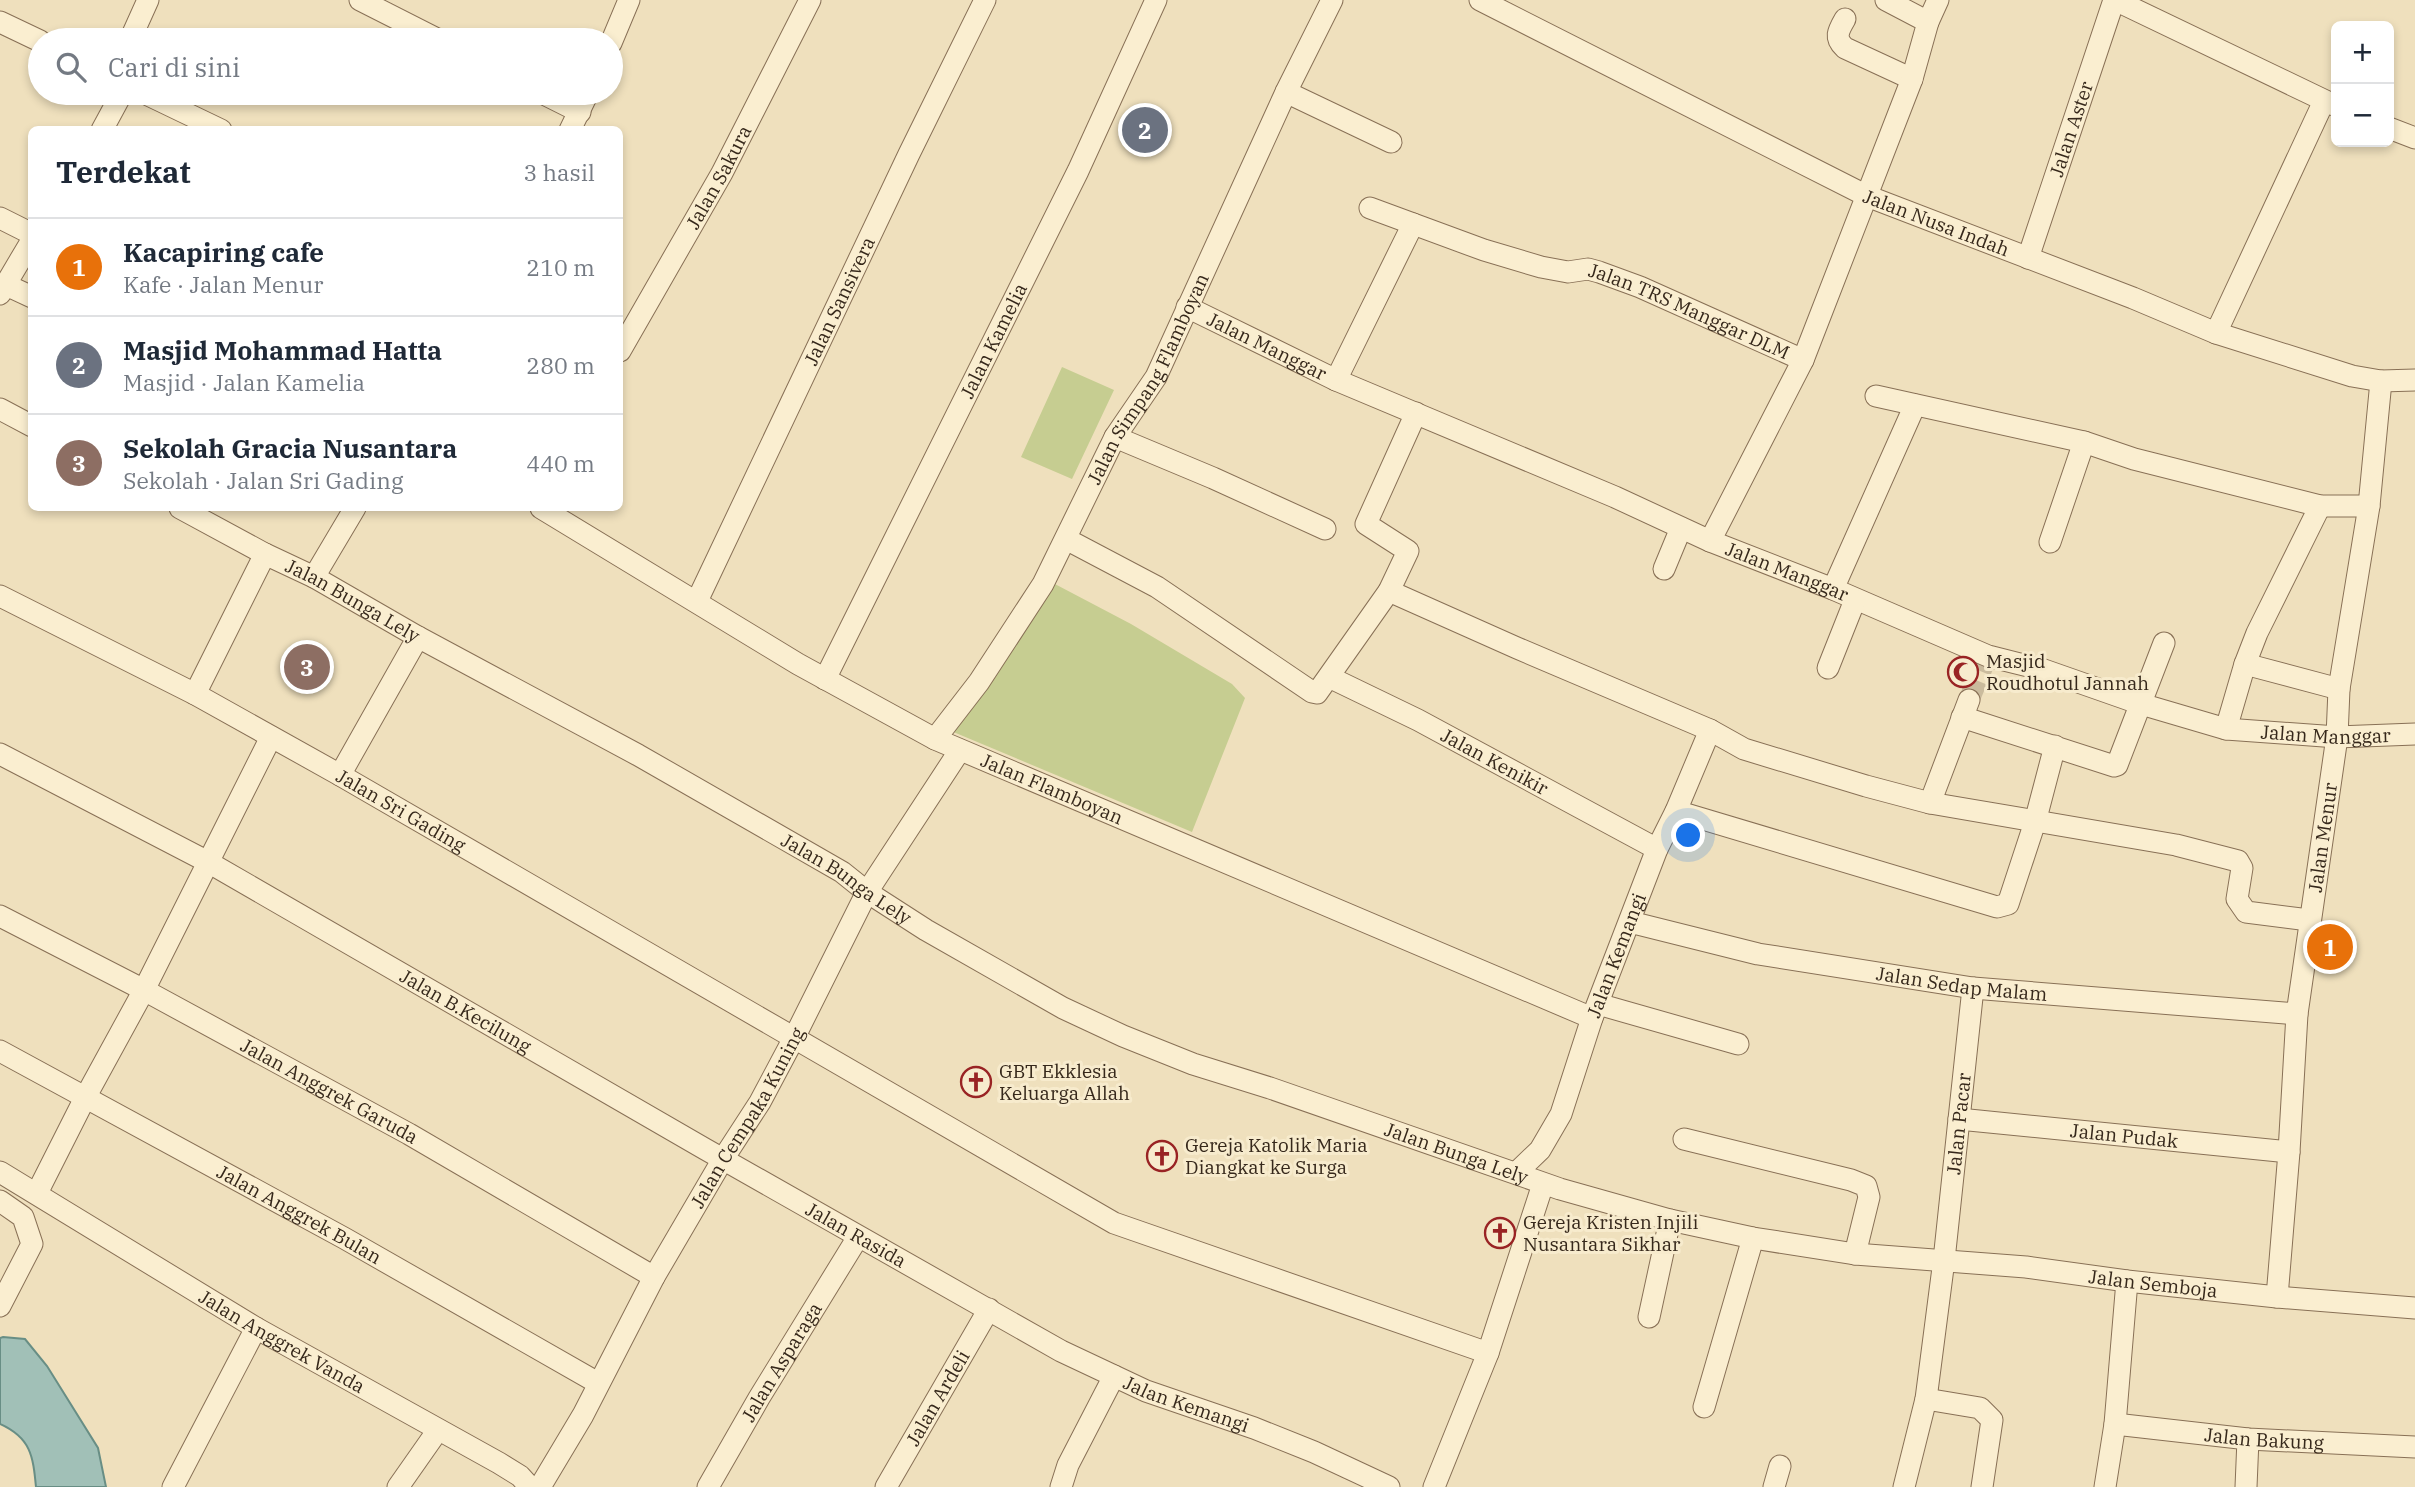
<!DOCTYPE html>
<html lang="id">
<meta charset="utf-8">
<style>
:root{--surface:#fff;--page:#f6f6f7;--text:#1f2937;--muted:#747a83;--line:#e0e1e3;--accent:#b45309}
body{margin:0;font-family:"IBM Plex Serif",serif;background:var(--page);color:var(--text)}
.controls{position:absolute;right:21px;top:21px;display:grid;overflow:hidden;border-radius:10px;box-shadow:0 4px 10px #0003}
.controls button{width:63px;height:63px;display:grid;place-items:center;padding:0;border:0;border-bottom:2px solid var(--line);background:var(--surface);color:var(--text);font:35px sans-serif}
.you{position:absolute;left:1689px;top:836px;width:24px;height:24px;margin:-18px;border:5px solid #fff;border-radius:50%;background:#1a73e8;box-shadow:0 0 0 10px #1a73e833}
.badge{display:grid;place-items:center;width:46px;height:46px;border-radius:50%;background:var(--accent);color:#fff;font-size:23px;font-weight:700}
.pin{position:absolute;translate:-50% -50%;border:4px solid #fff;box-shadow:0 2px 7px #0006}
.list{margin:0;padding:0;list-style:none}
h2{display:flex;justify-content:space-between;align-items:center;height:91px;margin:0;padding:0 28px;font-size:30px}
h2 small{font-size:23px;font-weight:400;color:var(--muted)}
.list li{display:grid;grid-template-columns:46px 1fr auto;gap:21px;align-items:center;box-sizing:border-box;height:98px;padding:0 28px;border-top:2px solid var(--line)}
.list b{display:block;font-size:26px;white-space:nowrap}
.list p{margin:0;font-size:23px;white-space:nowrap;color:var(--muted)}
.list em{font-size:23px;font-style:normal;color:var(--muted)}
.icon{flex:none;width:38px;height:38px;fill:none;stroke:currentColor;stroke-width:2;stroke-linecap:round;stroke-linejoin:round}
.map{position:relative;flex:none;width:2415px;height:1487px;overflow:hidden}
.search{position:absolute;background:var(--surface);box-shadow:0 4px 10px #0003;left:28px;top:28px;width:595px;height:77px;display:flex;align-items:center;gap:18px;box-sizing:border-box;padding:0 24px;border-radius:38px;color:var(--muted);font-size:26px}
.panel{position:absolute;background:var(--surface);box-shadow:0 4px 10px #0003;left:28px;top:126px;width:595px;height:385px;border-radius:10px}
.map>svg:first-child{display:block}
</style>
<div class="map">
<svg width="2415" height="1487" viewBox="0 0 2415 1487">
<rect width="100%" height="100%" fill="#efe0bd"/>
<!-- green -->
<path fill="#c6cd91" d="M1062 367 1114 390 1072 479 1021 457Z
M1053 583 1131 624 1232 684 1245 698 1192 832 951 731Z"/>
<!-- water -->
<path fill="#a1c0b7" stroke="#688e85" stroke-width="2" d="M3 1337 25 1339 47 1366 98 1448 106 1487H36C33 1456 31 1438 0 1424V1338Z"/>
<g fill="none" stroke-linecap="round" stroke-linejoin="round">
<!-- street-tunnel -->
<path stroke="#cabb9d" stroke-width="21" stroke-dasharray="21 10" stroke-linecap="butt" d="M1969 700 1985 661"/>
<!-- street casing -->
<g stroke="#887056" stroke-width="23">
<g id="street">
<path d="M360 0 439 40"/>
<path id="s1" d="M1480 0 1867 196 2133 298 2216 333 2352 376 2381 381 2415 380"/>
<path d="M2115 0 2334 105"/>
<path d="M1845 19C1838 31 1834 38 1845 48L1912 79"/>
<path d="M0 22 40 41"/>
<path d="M1928 22 1938 0"/>
<path d="M130 40 148 0"/>
<path d="M611 43 629 0"/>
<path d="M1286 92 1391 142"/>
<path d="M144 93 221 130"/>
<path d="M542 93 580 112"/>
<path d="M2389 128 2415 138"/>
<path d="M102 130 122 93"/>
<path d="M570 130 588 93"/>
<path id="s2" d="M1370 208 1484 250 1541 267 1568 272 1588 269 1599 272 1640 287 1803 360"/>
<path d="M0 218 32 234"/>
<path id="s3" d="M2028 258 2114 0"/>
<path d="M4 284 32 297"/>
<path d="M0 294 32 240"/>
<path id="s4" d="M1187 307 1336 380 1615 497 1710 541 1833 589 1988 656 2044 670 2141 704 2226 729 2337 737 2415 734"/>
<path d="M2216 333 2324 101"/>
<path id="s5" d="M620 351 722 173 810 0"/>
<path d="M1336 380 1413 224"/>
<path d="M1876 396 2084 442 2134 459 2320 506H2369"/>
<path d="M0 409 32 426"/>
<path d="M1115 437 1213 478 1325 529"/>
<path id="s6" d="M180 508 265 554 314 577 418 637 638 755 842 872 867 892 926 930 1063 1008 1123 1036 1193 1064 1270 1088 1560 1189 1670 1220 1753 1238 1855 1254 2026 1267 2127 1281 2277 1297 2415 1308"/>
<path id="s7" d="M541 508 798 664 935 739 1592 1018"/>
<path d="M1066 539 1157 587 1312 692 1317 693 1389 591 1408 551 1366 524 1416 413"/>
<path d="M1710 541 1803 360 1912 79 1928 22 1886 0"/>
<path d="M2050 542 2084 442"/>
<path d="M1664 569 1681 528"/>
<path d="M314 577 355 508"/>
<path d="M1833 589 1915 405"/>
<path d="M1389 591 1517 648 1710 730 1744 749 1866 786 1930 803 2176 845 2238 861 2242 868 2237 899 2246 912 2309 920"/>
<path id="s8" d="M0 596 195 694 340 775 1114 1223 1488 1353"/>
<path id="s9" d="M697 601 909 154 985 0"/>
<path d="M2245 664 2339 689"/>
<path d="M1828 668 1855 600"/>
<path id="s10" d="M1329 677 1418 720 1657 849"/>
<path id="s11" d="M825 679 1078 171 1156 0"/>
<path d="M195 694 265 554"/>
<path d="M1962 717 2114 766 2117 765 2164 643"/>
<path d="M2226 729 2245 664 2257 633 2320 506"/>
<path id="s12" d="M935 739 979 682 1043 584 1115 437 1156 377 1286 92 1332 0"/>
<path id="s13" d="M0 754 208 862 705 1149 1061 1351 1146 1391 1254 1428 1314 1452 1389 1487"/>
<path d="M340 775 418 637"/>
<path d="M1930 803 1969 700"/>
<path d="M1676 811 1997 907 2008 904 2035 822 2055 746"/>
<path id="s14" d="M0 916 144 990 409 1134 654 1277"/>
<path id="s15" d="M1630 922 1758 954 1973 988 2297 1014"/>
<path d="M1598 1004 1738 1044"/>
<path id="s16" d="M0 1051 344 1238 598 1383"/>
<path id="s17" d="M1959 1119 2289 1152"/>
<path d="M1684 1139 1851 1180 1866 1186 1869 1197 1855 1254"/>
<path id="s18" d="M0 1172 256 1328 499 1463 520 1476 530 1487"/>
<path id="s19" d="M1516 1173 1540 1150 1561 1114 1592 1018 1657 849 1676 811 1710 730"/>
<path d="M37 1193 86 1096 144 990 271 737"/>
<path d="M0 1201 23 1217 32 1244 0 1306"/>
<path id="s20" d="M2277 1297 2289 1152 2297 1014 2337 737 2339 689 2369 506 2381 381"/>
<path d="M1649 1317 1670 1220"/>
<path d="M1926 1399 1980 1408 1992 1420 1982 1487"/>
<path d="M1704 1407 1753 1238"/>
<path id="s21" d="M2115 1424 2248 1439 2415 1447"/>
<path d="M173 1487 256 1328"/>
<path d="M398 1487 438 1430"/>
<path id="s22" d="M540 1487 583 1415 654 1277 723 1159 760 1102 794 1038 867 892 960 750"/>
<path id="s23" d="M708 1487 759 1398 858 1237"/>
<path id="s24" d="M886 1487 989 1309"/>
<path d="M1061 1487 1068 1465 1114 1376"/>
<path d="M1434 1487 1488 1353 1543 1184"/>
<path d="M1774 1487 1780 1466"/>
<path id="s25" d="M1904 1487 1926 1399 1944 1260 1973 988"/>
<path d="M2105 1487 2115 1424 2127 1281"/>
<path d="M2246 1487 2248 1439"/>
</g>
</g>
<!-- street -->
<use href="#street" stroke="#faeed0" stroke-width="21"/>
</g>
<!-- icons -->
<defs>
<g id="mosque-ring" transform="scale(1.575)"><circle r="9.5" fill="#f7ebcd" stroke="#992324" stroke-width="1.5"/><path d="M3.5-4.9A6 6 0 1 0 3.5 4.9A5 5 0 1 1 3.5-4.9Z" fill="#992324"/></g>
<g id="church-ring" transform="scale(1.575)"><circle r="9.5" fill="#f7ebcd" stroke="#992324" stroke-width="1.5"/><path d="M-1.2-6h2.4v3.5h3.3v2.4h-3.3V6h-2.4V-.1h-3.3v-2.4h3.3Z" fill="#992324"/></g>
</defs>
<g fill-rule="evenodd">
<use href="#mosque-ring" x="1963" y="672"/>
<use href="#church-ring" x="976" y="1082"/>
<use href="#church-ring" x="1162" y="1156"/>
<use href="#church-ring" x="1500" y="1233"/>
</g>
<g text-anchor="middle" dominant-baseline="central" stroke-width="6" stroke-linejoin="round" paint-order="stroke">
<!-- street labels -->
<g font-size="19" fill="#36281b" stroke="#f7ebcd">
<text stroke="none"><textPath href="#s3" startOffset="136">Jalan Aster</textPath></text>
<text stroke="none"><textPath href="#s5" startOffset="200">Jalan Sakura</textPath></text>
<text stroke="none"><textPath href="#s1" startOffset="508">Jalan Nusa Indah</textPath></text>
<text stroke="none"><textPath href="#s9" startOffset="332">Jalan Sansivera</textPath></text>
<text stroke="none"><textPath href="#s2" startOffset="338">Jalan TRS Manggar DLM</textPath></text>
<text stroke="none"><textPath href="#s11" startOffset="378">Jalan Kamelia</textPath></text>
<text stroke="none"><textPath href="#s4" startOffset="89">Jalan Manggar</textPath></text>
<text stroke="none"><textPath href="#s12" startOffset="420">Jalan Simpang Flamboyan</textPath></text>
<text stroke="none"><textPath href="#s4" startOffset="656">Jalan Manggar</textPath></text>
<text stroke="none"><textPath href="#s6" startOffset="196">Jalan Bunga Lely</textPath></text>
<text stroke="none"><textPath href="#s4" startOffset="1223">Jalan Manggar</textPath></text>
<text stroke="none"><textPath href="#s10" startOffset="186">Jalan Kenikir</textPath></text>
<text stroke="none"><textPath href="#s7" startOffset="584">Jalan Flamboyan</textPath></text>
<text stroke="none"><textPath href="#s8" startOffset="455">Jalan Sri Gading</textPath></text>
<text stroke="none"><textPath href="#s20" startOffset="462">Jalan Menur</textPath></text>
<text stroke="none"><textPath href="#s6" startOffset="763">Jalan Bunga Lely</textPath></text>
<text stroke="none"><textPath href="#s19" startOffset="243">Jalan Kemangi</textPath></text>
<text stroke="none"><textPath href="#s15" startOffset="338">Jalan Sedap Malam</textPath></text>
<text stroke="none"><textPath href="#s13" startOffset="532">Jalan B.Kecilung</textPath></text>
<text stroke="none"><textPath href="#s14" startOffset="373">Jalan Anggrek Garuda</textPath></text>
<text stroke="none"><textPath href="#s22" startOffset="424">Jalan Cempaka Kuning</textPath></text>
<text stroke="none"><textPath href="#s25" startOffset="368">Jalan Pacar</textPath></text>
<text stroke="none"><textPath href="#s17" startOffset="166">Jalan Pudak</textPath></text>
<text stroke="none"><textPath href="#s6" startOffset="1435">Jalan Bunga Lely</textPath></text>
<text stroke="none"><textPath href="#s16" startOffset="341">Jalan Anggrek Bulan</textPath></text>
<text stroke="none"><textPath href="#s13" startOffset="982">Jalan Rasida</textPath></text>
<text stroke="none"><textPath href="#s6" startOffset="2147">Jalan Semboja</textPath></text>
<text stroke="none"><textPath href="#s18" startOffset="329">Jalan Anggrek Vanda</textPath></text>
<text stroke="none"><textPath href="#s23" startOffset="145">Jalan Asparaga</textPath></text>
<text stroke="none"><textPath href="#s24" startOffset="103">Jalan Ardeli</textPath></text>
<text stroke="none"><textPath href="#s13" startOffset="1354">Jalan Kemangi</textPath></text>
<text stroke="none"><textPath href="#s21" startOffset="150">Jalan Bakung</textPath></text>
</g>
<!-- poi labels -->
<g font-size="19" fill="#36281b" stroke="#f7ebcd" text-anchor="start">
<text x="1986" y="661">Masjid<tspan x="1986" dy="22">Roudhotul Jannah</tspan></text>
<text x="999" y="1071">GBT Ekklesia<tspan x="999" dy="22">Keluarga Allah</tspan></text>
<text x="1185" y="1145">Gereja Katolik Maria<tspan x="1185" dy="22">Diangkat ke Surga</tspan></text>
<text x="1523" y="1222">Gereja Kristen Injili<tspan x="1523" dy="22">Nusantara Sikhar</tspan></text>
</g>
</g>
</svg>
<div class="controls">
<button>+</button>
<button>−</button>
</div>
<div class="you"></div>
<div class="pin badge" style="left:2330px;top:947px;background:#e8710a">1</div>
<div class="pin badge" style="left:1145px;top:130px;background:#6b7280">2</div>
<div class="pin badge" style="left:307px;top:667px;background:#8d6e63">3</div>
<div class="search"><svg class="icon" aria-label="search" viewBox="0 0 24 24"><circle cx="10" cy="10" r="6"/><path d="M15 15l6 6"/></svg>Cari di sini</div>
<section class="panel">
<h2>Terdekat<small>3 hasil</small></h2>
<ul class="list">
<li><span class="badge" style="background:#e8710a">1</span><div><b>Kacapiring cafe</b><p>Kafe · Jalan Menur</p></div><em>210 m</em></li>
<li><span class="badge" style="background:#6b7280">2</span><div><b>Masjid Mohammad Hatta</b><p>Masjid · Jalan Kamelia</p></div><em>280 m</em></li>
<li><span class="badge" style="background:#8d6e63">3</span><div><b>Sekolah Gracia Nusantara</b><p>Sekolah · Jalan Sri Gading</p></div><em>440 m</em></li>
</ul>
</section>
</div>
